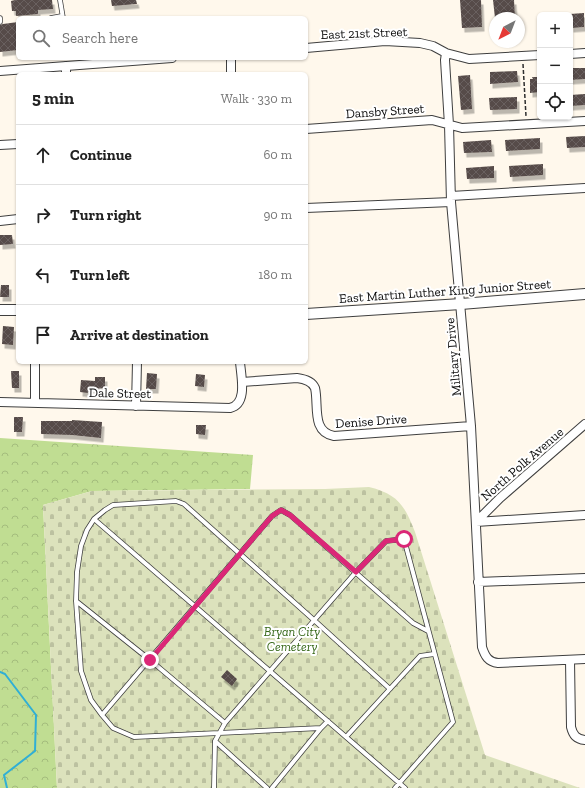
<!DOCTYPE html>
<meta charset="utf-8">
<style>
:root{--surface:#fff;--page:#f2f2f2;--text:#222;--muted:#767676;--line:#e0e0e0}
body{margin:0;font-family:"Zilla Slab",serif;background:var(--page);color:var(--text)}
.controls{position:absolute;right:12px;top:12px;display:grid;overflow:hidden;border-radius:6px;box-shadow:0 1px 3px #0004}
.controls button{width:36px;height:36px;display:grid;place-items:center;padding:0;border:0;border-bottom:1px solid var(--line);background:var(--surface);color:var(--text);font:20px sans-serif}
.compass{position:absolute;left:489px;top:12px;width:36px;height:36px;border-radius:50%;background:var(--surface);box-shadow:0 1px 3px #0004;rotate:222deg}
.stop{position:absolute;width:12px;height:12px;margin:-9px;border:3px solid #db2777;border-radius:50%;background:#fff}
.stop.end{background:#db2777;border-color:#fff;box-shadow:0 1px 4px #0008}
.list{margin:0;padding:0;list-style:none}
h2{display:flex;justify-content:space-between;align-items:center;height:52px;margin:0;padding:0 16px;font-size:17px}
h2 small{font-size:13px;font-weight:400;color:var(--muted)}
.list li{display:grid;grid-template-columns:26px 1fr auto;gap:12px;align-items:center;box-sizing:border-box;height:60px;padding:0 16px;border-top:1px solid var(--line)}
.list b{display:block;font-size:15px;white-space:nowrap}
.list em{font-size:13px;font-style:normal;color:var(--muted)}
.icon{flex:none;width:22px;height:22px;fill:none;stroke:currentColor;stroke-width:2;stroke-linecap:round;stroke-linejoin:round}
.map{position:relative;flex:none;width:585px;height:788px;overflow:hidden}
.search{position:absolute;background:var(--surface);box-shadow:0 1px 3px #0004;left:16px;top:16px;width:292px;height:44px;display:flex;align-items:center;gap:10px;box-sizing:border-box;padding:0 14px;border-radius:6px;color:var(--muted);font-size:15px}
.panel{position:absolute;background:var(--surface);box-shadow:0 1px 3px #0004;left:16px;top:72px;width:292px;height:292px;border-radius:6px}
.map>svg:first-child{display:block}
</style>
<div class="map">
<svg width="585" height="788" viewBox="0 0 585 788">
<defs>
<pattern id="forest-crowns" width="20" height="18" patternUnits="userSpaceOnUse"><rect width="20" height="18" fill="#c0dd92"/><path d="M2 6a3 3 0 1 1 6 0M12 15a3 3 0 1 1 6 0" fill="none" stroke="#a4bc7d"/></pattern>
<pattern id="cemetery-stones" width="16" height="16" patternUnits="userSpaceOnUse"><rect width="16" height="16" fill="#dce2bc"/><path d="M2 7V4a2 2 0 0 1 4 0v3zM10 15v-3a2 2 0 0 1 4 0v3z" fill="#bcc1a0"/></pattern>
<pattern id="building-cross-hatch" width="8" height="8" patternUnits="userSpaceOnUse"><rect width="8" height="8" fill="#564b48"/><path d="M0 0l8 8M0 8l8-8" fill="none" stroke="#69605e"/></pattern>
<filter id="shadow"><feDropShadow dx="2.5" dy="4.5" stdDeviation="0" flood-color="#0004"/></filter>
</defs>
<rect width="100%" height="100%" fill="#fff8ec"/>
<!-- forest -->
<path fill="url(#forest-crowns)" d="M0 438 253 455 250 489 92 491 43 505 57 788H0Z"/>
<!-- cemetery -->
<path fill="url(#cemetery-stones)" d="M369 487C398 494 405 506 415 532L485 755 580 788H57L43 505 92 491 325 489Z"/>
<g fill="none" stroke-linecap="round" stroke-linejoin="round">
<!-- stream -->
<path stroke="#30afd5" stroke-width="2" d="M0 672 5 674 36 715 35 751 4 775 7 788"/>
</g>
<!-- building -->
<path fill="url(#building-cross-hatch)" filter="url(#shadow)" d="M15 0H52L53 9 38 10V14L16 16V11H12L11 1Z
M111 0H136L137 4 112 6Z
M460 0H481L482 27 462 28Z
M493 0H514L515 18H495Z
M584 13V27L571 28 570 14Z
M18 22V50L0 52V25L3 24Z
M570 68H585V79L570 80Z
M517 71 518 82 490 84V72Z
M470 75 472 109 461 110 458 76Z
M532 77H540V92L530 93V79H533Z
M585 94V105L570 106V95Z
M517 97V109L490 110 489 98Z
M585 136V147L567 148 566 137Z
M540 138V149L506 151 505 140Z
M491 140 492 152 464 153 463 142Z
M543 164V175L510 177 509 166Z
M494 166V178L467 179 466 168Z
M0 235H12L13 244 0 245Z
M1 285H9V297H0Z
M3 326 14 327 13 345 2 344Z
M11 371H19V388H12Z
M147 373 157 374 156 389H146Z
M196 374 205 375 204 387 195 386Z
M95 377H105V388L89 389 88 393 80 392 81 380 95 381Z
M14 417H23L22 432H14Z
M72 420 102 422 101 438 72 435 41 434V421H72Z
M196 425H206L205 435 196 434Z
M227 670 237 679 232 686 221 677Z"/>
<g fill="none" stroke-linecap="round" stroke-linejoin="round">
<!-- service casing -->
<g stroke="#3f3f3f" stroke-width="5.5">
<path id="service" d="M60 0 63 18
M0 18V22
M51 18 62 16
M94 519 405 788
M76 601 150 660 225 723
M102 715 272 516 281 510 290 515 413 623 428 631
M321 728 134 737 113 728 102 715 91 700 81 671 76 601 77 572 81 546 87 530 94 519 105 510 113 505 176 501 184 504 315 621 390 689
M346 737 420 656 434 654
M215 741 267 788
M214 788 215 741 225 723 356 572 386 541 404 539 453 722 395 788
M272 788 321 728 328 721"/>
</g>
<!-- minor casing -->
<g stroke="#3f3f3f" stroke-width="10">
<path id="minor" d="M306 48 385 41 420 43 433 46 446 53 469 59 540 55
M446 53 445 60 449 125 451 202 471 426 482 647C485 656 488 662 498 663L585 659
M570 54 585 53
M231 58V74
M66 66V74
M0 71 172 58
M306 129 432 120 462 128 585 121
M0 145 18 144
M451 196 585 188
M306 208 451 202
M0 221 18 219
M35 362V403
M242 382 297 378C305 379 312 381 315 388 319 405 311 432 334 436L471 426
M0 402 230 408C248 404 241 376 240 362
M136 406 137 362
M476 522 500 498 585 424
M476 522 585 515
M478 582 585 578
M570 660 571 727C573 735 576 739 585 740"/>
</g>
<!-- tertiary casing -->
<g stroke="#3f3f3f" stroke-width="12">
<path id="tertiary" d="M0 310H18
M306 314 461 304 585 294"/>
</g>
<!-- path -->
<path stroke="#2e2e2e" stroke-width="1.5" stroke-dasharray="4 2" stroke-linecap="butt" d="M523 64 526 116"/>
<!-- service -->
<use href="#service" stroke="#fff" stroke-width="4"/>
<!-- minor -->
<use href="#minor" stroke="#fff" stroke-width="8"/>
<!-- tertiary -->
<use href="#tertiary" stroke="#fff" stroke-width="10"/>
</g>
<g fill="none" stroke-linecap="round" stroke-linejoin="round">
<!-- route -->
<path stroke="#db2777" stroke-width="5" d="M150 660 272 516 281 510 290 515 356 572 386 541 404 539"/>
</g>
<g text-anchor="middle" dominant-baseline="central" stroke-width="4" stroke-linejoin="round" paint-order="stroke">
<!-- street labels -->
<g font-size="13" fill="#0c0c0c" stroke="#fff">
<text transform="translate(364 33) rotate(-2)">East 21st Street</text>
<text transform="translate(385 111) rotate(-4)">Dansby Street</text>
<text transform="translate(445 291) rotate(-4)">East Martin Luther King Junior Street</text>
<text transform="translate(453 357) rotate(-95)">Military Drive</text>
<text transform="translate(120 393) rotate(1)">Dale Street</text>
<text transform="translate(371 421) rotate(-4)">Denise Drive</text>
<text transform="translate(522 464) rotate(-41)">North Polk Avenue</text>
</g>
<!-- park labels -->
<g font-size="13" font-style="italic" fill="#376819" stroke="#fff">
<text x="292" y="631">Bryan City<tspan x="292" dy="15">Cemetery</tspan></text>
</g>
</g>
</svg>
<div class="controls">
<button>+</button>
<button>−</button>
<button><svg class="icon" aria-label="locate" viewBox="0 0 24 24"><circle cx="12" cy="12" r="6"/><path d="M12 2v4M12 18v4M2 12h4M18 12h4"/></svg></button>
</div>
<svg class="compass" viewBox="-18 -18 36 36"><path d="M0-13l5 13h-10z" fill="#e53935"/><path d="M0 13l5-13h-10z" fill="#767676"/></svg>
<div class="stop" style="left:404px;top:539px"></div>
<div class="stop end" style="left:150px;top:660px"></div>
<div class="search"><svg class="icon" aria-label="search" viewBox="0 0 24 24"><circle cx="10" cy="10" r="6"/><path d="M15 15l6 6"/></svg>Search here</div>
<section class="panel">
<h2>5 min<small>Walk · 330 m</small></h2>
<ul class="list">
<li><svg class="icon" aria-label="ahead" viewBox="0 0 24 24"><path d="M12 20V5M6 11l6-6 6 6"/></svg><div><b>Continue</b></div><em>60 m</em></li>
<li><svg class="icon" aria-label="right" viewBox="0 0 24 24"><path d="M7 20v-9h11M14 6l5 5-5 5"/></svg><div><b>Turn right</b></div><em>90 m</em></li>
<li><svg class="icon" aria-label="left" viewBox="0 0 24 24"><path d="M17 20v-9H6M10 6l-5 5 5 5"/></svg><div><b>Turn left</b></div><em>180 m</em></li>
<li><svg class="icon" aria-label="arrive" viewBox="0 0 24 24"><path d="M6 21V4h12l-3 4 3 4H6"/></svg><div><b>Arrive at destination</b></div></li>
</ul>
</section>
</div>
